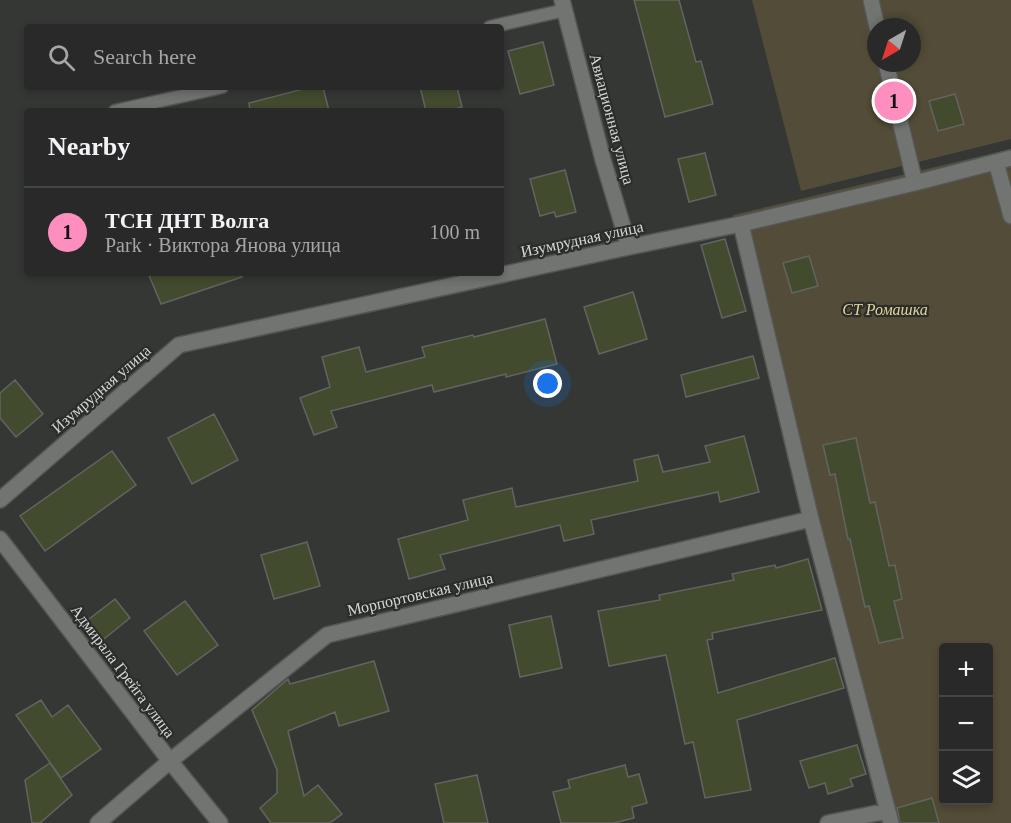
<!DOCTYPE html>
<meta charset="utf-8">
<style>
:root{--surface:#282928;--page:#343534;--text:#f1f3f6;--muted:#a5a6a8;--line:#444545;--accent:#fe8ebd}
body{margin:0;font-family:"Times New Roman",serif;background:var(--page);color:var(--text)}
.controls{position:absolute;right:18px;bottom:18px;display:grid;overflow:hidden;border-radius:6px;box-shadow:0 3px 9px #0003}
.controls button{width:54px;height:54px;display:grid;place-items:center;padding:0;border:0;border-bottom:2px solid var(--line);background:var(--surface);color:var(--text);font:30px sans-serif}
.compass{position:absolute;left:867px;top:18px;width:54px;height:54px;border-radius:50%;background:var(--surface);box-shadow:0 3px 9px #0003;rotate:219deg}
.you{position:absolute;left:548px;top:384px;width:21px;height:21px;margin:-15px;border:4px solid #fff;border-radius:50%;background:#1a73e8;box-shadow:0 0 0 9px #1a73e833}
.badge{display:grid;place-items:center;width:39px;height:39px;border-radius:50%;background:var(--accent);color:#111;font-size:20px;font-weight:700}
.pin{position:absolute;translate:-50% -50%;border:3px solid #fff;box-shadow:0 2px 6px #0006}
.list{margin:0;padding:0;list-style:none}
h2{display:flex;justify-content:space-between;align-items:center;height:78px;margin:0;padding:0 24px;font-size:26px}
h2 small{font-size:20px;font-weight:400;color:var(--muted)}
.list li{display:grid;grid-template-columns:39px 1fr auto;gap:18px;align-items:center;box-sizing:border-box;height:90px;padding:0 24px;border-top:2px solid var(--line)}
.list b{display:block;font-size:22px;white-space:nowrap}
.list p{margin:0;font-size:20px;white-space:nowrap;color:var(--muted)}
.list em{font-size:20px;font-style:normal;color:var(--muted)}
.icon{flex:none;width:33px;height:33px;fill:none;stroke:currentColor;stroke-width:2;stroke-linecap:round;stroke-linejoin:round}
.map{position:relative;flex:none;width:1011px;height:823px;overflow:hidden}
.search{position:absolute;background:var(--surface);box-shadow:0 3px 9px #0003;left:24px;top:24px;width:480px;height:66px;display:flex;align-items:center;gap:15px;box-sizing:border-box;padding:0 21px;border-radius:6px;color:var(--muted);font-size:22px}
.panel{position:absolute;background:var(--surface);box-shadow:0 3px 9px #0003;left:24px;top:108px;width:480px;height:168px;border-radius:6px}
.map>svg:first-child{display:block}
</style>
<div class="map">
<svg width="1011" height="823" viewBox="0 0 1011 823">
<rect width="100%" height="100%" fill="#353735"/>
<!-- green -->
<path fill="#534c38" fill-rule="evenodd" d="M752 0H1011V139L801 191ZM876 27H912V63H876Z
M1011 149V823H881L802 509 733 215ZM944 648H988V800H944Z"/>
<!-- building -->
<path fill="#424b2e" stroke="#636461" stroke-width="1.5" d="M634 0H679L696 62 701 61 713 104 665 117Z
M543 42 554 85 520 94 508 51Z
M311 87H323L329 111H250L249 103Z
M420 87H457L462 107 447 111H426Z
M955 94 964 124 938 131 929 101Z
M705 153 716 195 689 202 678 159Z
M565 170 576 212 556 217 554 212 540 216 530 179Z
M725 239 746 311 722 318 701 245Z
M809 256 818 286 792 293 783 263Z
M148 273H241L242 277 161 304Z
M633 292 647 339 599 354 584 307Z
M545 319 557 364 506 377V374L434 392 432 385 331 411 337 427 314 435 300 398 330 387 322 357 359 347 366 372 425 357 422 347 473 335 474 337Z
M753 356 759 378 686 397 681 375Z
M15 380 43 414 16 437 0 418V393Z
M214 414 238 460 192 484 168 438Z
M744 436 759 492 720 502 718 492 591 520 594 534 564 541 560 525 440 555 445 569 409 579 398 539 468 520 463 500 512 488 516 507 638 481 634 460 658 455 663 472 710 462 705 446Z
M856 438 870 503 875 502 889 566 895 565 902 599 894 601 903 638 879 643 869 606 865 607 850 539H848L835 474 830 475 823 445Z
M112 451 136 485 45 551 20 516Z
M307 542 320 586 274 599 261 555Z
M808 559 822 610 712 633 713 639 707 640 718 693 835 658 844 688 737 720 751 790 705 798 693 742 685 744 666 655 609 666 598 611 660 600 659 595 734 580 732 574 775 565 776 568Z
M115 599 130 618 99 643 84 623Z
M185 601 218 645 177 675 144 631Z
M551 616 562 668 520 677 509 625Z
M374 661 389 711 339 726 335 712 288 731 304 796 318 785 342 814 330 823H271L260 808 277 793V770L252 710 288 679 290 684Z
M41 700 52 717 68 705 101 749 61 778 16 715Z
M857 745 866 774 850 779 853 786 828 794 825 783 809 788 800 761Z
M50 763 72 795 40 823H32L25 780Z
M625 765 628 777 639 774 647 803 632 807 634 818 614 823H561L553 792 570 788 568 780Z
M477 775 488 823H444L435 784Z
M932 798 939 823H900L897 808Z"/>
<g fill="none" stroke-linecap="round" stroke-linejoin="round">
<!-- lane casing -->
<g stroke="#545654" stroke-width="15">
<path id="lane" d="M490 27 565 10
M115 111 222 87"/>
</g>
<!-- street casing -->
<g stroke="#545654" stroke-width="18">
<path id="street" d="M562 0 603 160 629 247
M871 0 877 27
M886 63 915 183
M996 162 1011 216
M741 224 811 519 891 823
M0 500 179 345 629 247 741 224 915 183 1011 158
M0 539 170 761 220 823
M98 823 170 761 327 635 811 519
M828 823 887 811"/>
</g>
<!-- lane -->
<use href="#lane" stroke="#727472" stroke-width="12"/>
<!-- street -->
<use href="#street" stroke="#727472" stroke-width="15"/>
</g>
<g text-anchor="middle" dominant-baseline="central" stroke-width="4.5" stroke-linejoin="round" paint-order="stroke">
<!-- street labels -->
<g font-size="16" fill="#d5d7d6" stroke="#2b2d2b">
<text transform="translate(612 119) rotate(75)">Авиационная улица</text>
<text transform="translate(582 239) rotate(-12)">Изумрудная улица</text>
<text transform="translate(101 389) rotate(-41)">Изумрудная улица</text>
<text transform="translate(420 594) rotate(-13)">Морпортовская улица</text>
<text transform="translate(123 671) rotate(53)">Адмирала Грейга улица</text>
</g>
<!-- park labels -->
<g font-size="16" font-style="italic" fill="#e7d39a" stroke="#2b2d2b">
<text x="885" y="309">СТ Ромашка</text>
</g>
</g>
</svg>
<div class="controls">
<button>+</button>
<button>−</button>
<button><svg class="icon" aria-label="layers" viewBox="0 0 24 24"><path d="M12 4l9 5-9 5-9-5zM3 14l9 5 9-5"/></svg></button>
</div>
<svg class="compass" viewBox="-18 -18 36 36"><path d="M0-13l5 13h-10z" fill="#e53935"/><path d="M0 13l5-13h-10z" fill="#a5a6a8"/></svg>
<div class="you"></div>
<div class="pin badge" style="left:894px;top:101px">1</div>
<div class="search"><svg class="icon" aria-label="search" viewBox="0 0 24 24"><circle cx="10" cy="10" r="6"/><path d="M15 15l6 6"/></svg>Search here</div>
<section class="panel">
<h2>Nearby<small></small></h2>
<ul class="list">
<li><span class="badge">1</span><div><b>ТСН ДНТ Волга</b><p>Park · Виктора Янова улица</p></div><em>100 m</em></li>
</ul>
</section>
</div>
